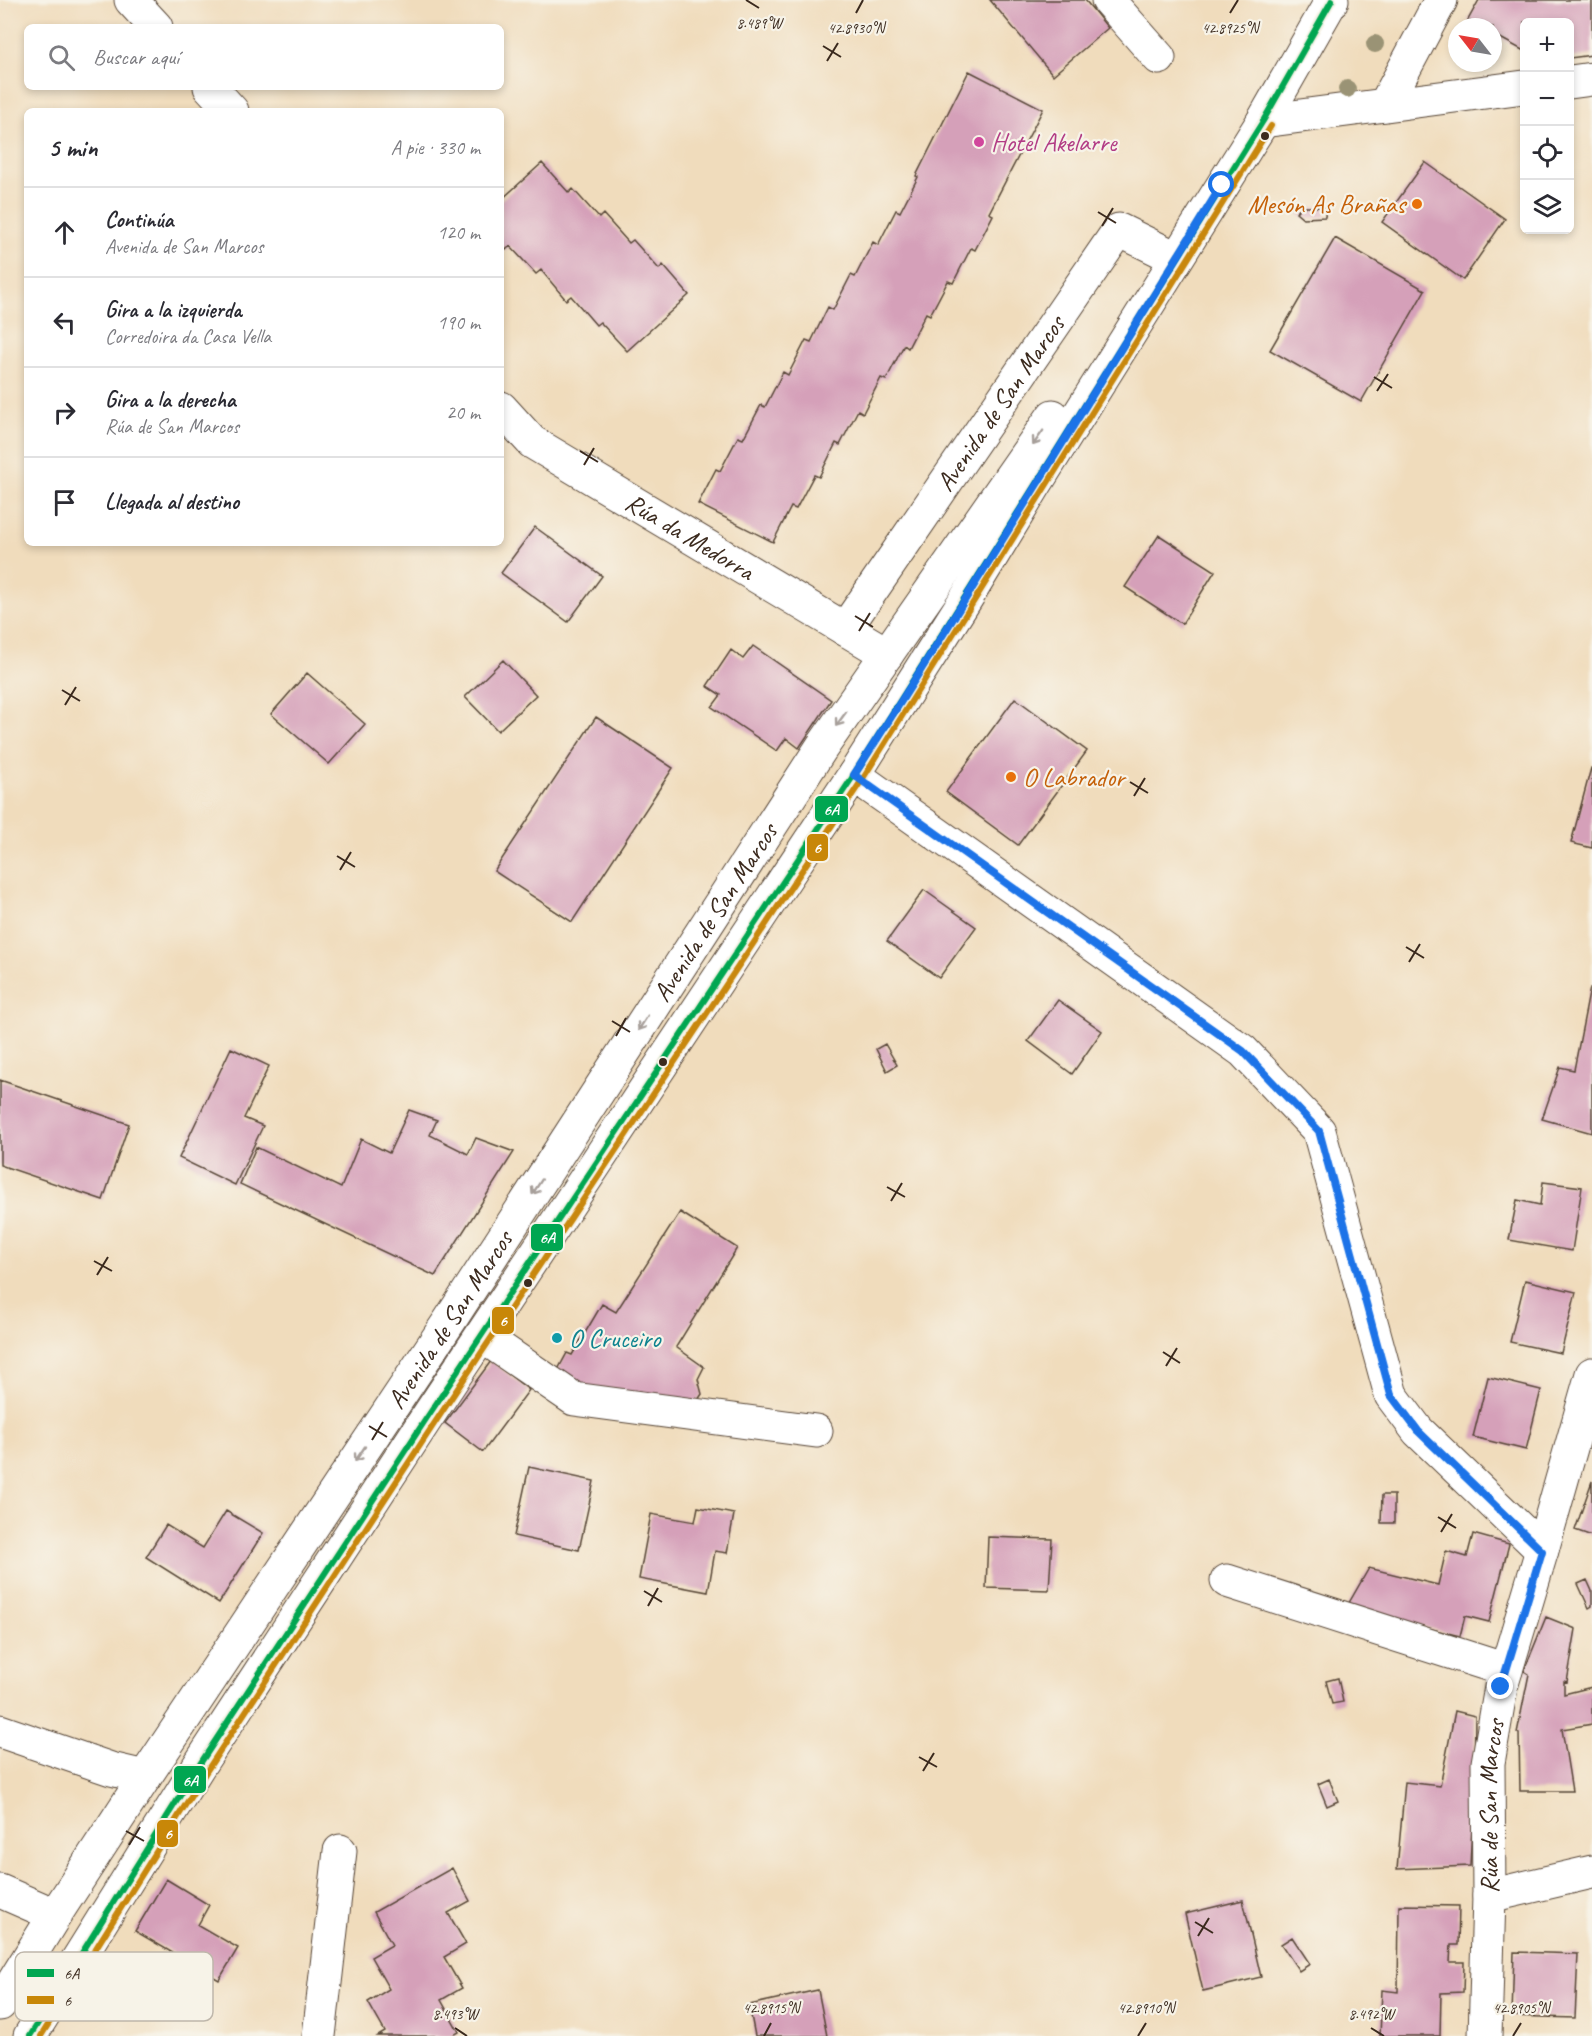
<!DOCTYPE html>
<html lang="es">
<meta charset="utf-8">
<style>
:root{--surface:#fff;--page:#f7f7f7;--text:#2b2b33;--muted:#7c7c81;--line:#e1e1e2}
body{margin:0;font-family:Caveat,sans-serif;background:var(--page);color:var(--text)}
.controls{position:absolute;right:18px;top:18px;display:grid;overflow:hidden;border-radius:9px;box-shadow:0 3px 9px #0003}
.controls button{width:54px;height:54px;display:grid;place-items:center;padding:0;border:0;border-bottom:2px solid var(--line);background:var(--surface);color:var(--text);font:30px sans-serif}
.compass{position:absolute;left:1448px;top:18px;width:54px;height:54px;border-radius:50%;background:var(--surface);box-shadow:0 3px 9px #0003;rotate:301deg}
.stop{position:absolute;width:18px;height:18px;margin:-14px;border:4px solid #1a73e8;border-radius:50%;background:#fff}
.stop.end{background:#1a73e8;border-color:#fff;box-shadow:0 2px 6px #0008}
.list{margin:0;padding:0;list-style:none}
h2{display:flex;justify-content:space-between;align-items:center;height:78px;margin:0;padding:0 24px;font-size:26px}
h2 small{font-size:20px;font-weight:400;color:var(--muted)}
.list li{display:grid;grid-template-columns:39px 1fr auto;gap:18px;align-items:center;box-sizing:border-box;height:90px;padding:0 24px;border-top:2px solid var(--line)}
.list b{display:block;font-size:22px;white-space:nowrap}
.list p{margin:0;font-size:20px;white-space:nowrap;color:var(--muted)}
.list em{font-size:20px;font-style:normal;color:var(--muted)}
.icon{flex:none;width:33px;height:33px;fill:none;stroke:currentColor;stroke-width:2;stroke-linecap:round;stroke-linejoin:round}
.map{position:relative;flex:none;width:1592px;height:2036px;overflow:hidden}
.search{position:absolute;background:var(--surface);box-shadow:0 3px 9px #0003;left:24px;top:24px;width:480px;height:66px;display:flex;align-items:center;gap:15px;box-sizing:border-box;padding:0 21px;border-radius:9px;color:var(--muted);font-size:22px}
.panel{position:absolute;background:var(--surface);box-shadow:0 3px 9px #0003;left:24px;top:108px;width:480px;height:438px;border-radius:9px}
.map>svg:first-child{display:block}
</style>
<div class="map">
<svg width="1592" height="2036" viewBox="0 0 1592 2036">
<rect width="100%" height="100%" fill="#f7f3e8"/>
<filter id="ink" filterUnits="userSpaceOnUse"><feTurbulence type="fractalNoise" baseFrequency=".0167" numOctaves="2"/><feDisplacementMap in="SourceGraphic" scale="12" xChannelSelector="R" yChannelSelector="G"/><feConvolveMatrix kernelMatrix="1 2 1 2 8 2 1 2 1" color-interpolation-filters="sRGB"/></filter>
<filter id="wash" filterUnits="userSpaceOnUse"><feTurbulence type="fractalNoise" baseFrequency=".008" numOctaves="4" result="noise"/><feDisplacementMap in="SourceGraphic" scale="24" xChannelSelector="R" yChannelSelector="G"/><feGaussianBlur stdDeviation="1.35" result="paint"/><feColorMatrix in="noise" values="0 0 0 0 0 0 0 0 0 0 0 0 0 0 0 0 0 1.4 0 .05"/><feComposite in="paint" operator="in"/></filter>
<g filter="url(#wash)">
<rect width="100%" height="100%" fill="#f0dcbc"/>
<g id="blocks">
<!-- building -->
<path fill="#d5a0b9" d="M990 0H1085L1108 28 1053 75Z
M1479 0H1592V55L1570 58V22H1524V51L1493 34V27H1480L1468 20Z
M969 71 1043 109 989 213 993 215 975 250 971 248 953 283 948 281 930 315 926 313 908 348 904 345 886 380 881 378 863 413 858 410 840 445 836 443 819 477 814 475 796 509 791 507 773 542 698 504 716 469 720 471 738 437 743 439 761 405 765 407 783 372 788 375 806 340 811 342 828 307 833 310 851 275 855 277 873 242 878 245 896 210 900 212 918 177 916 176Z
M1425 162 1505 219 1463 280 1382 222Z
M542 163 569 193 573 189 599 218 603 214 629 243 633 240 659 269 663 265 689 295 627 351 600 322 596 325 571 296 566 300 541 270 536 274 510 246 506 250 501 244V200Z
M1301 207H1326L1325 217 1303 218 1296 212Z
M1335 238 1425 290 1361 402 1270 350Z
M535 527 602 576 568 622 501 573Z
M1159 535 1215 571 1182 624 1125 587Z
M753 646 831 700 799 748 786 738 777 751 712 707 721 695 707 686 731 650 743 659Z
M503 660 536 695 498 731 465 697Z
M307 673 365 724 329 764 271 714Z
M1015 698 1087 751 1018 845 946 792Z
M596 717 673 768 572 922 494 871Z
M1591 768H1592V848L1571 843Z
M924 890 976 927 939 978 887 941Z
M1590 988H1592V1133L1542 1119 1560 1067 1574 1070Z
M1058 1000 1102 1031 1072 1074 1028 1041Z
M885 1044 897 1065 887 1071 876 1049Z
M231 1048 269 1066 244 1118 263 1126 235 1185 179 1158Z
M0 1080 129 1124 103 1200 0 1165Z
M409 1110 437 1120 430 1135 468 1154 476 1138 514 1152 435 1276 240 1184 256 1147 341 1188 361 1139 389 1153Z
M1543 1182 1582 1187 1572 1251 1509 1240 1517 1200 1540 1205Z
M680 1212 737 1248 676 1347 704 1367 698 1379 702 1394 694 1406 576 1389 554 1377 567 1353 572 1355 602 1304 616 1312Z
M1525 1280 1576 1292 1561 1353 1510 1342Z
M491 1361 529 1390 483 1452 445 1423Z
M1488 1377 1541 1390 1526 1450 1473 1437Z
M529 1467 594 1481 579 1550 514 1536Z
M1592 1481V1536L1575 1530Z
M1382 1495H1394V1523H1381Z
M698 1507 734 1514 727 1553 715 1551 708 1592 639 1579 651 1514 695 1522Z
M226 1511 263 1533 219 1603 146 1557 166 1525 203 1548Z
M1473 1534 1509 1544 1489 1622 1465 1616 1460 1636 1346 1608 1369 1568 1438 1585 1446 1551 1467 1557Z
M988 1537 1052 1539 1049 1590 986 1588Z
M1587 1580 1592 1591V1606L1589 1608 1578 1584Z
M1546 1617 1576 1629 1567 1682 1564 1681V1694L1592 1687V1724L1562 1729 1572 1791H1520L1519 1733H1517L1529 1674 1524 1671Z
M1338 1678 1343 1702 1332 1704 1326 1681Z
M1455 1711 1475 1716 1474 1783 1470 1866 1397 1869 1405 1782 1440 1786Z
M1329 1779 1338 1801 1327 1806 1318 1784Z
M452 1868 470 1901 448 1913 466 1944 444 1957 462 1988 441 2000 459 2032 452 2036H378L385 2032 368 2002 389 1989 371 1957 392 1945 374 1912Z
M166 1879 209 1905 198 1925 238 1948 219 1980 135 1931Z
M1243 1900 1261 1977 1203 1991 1185 1914Z
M1399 1905 1459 1906 1458 1945H1451L1450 1962H1464L1463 1992 1441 1993 1440 2036H1380L1382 1990 1398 1992Z
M1292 1937 1310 1964 1299 1971 1281 1944Z
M1514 1952 1578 1954 1575 2018 1512 2016Z
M818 1990 827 2036H755L749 2005Z"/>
</g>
</g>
<g filter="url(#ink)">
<use href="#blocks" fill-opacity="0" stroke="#564536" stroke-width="1.5"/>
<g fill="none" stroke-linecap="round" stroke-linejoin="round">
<!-- minor casing -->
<g stroke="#564536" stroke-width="35">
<g id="minor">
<path d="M131 0 156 27"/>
<path d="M1108 0 1159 58"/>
<path d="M1570 82 1592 79"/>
<path d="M210 87 232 111"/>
<path d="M1385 105 1441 0"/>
<path d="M1263 121 1524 87"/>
<path id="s1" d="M501 408 532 442 887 654"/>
<path id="s2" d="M845 629 1119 230 1176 258"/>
<path d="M854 775 1243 1051 1319 1131 1391 1395 1418 1431 1542 1550"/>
<path d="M482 1336 574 1399 816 1431"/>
<path d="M1227 1581 1506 1670"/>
<path d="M0 1731 111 1769 145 1777"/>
<path d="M0 1891 55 1915"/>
<path d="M1489 1896 1592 1872"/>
<path d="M319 2036 340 1851"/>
<path id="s3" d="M1485 2036 1489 1896 1488 1763 1501 1687 1542 1550 1592 1374"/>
</g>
</g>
<!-- major casing -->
<g stroke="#564536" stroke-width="35">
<g id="major">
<path id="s4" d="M0 2004 55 1915 145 1777 450 1320 822 747 1053 416"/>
<path d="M30 2036 198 1767 424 1422 854 775 967 597 1035 485 1263 121 1332 0"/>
</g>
</g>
<!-- minor -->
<use href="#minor" stroke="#fff" stroke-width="33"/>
<!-- major -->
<use href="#major" stroke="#fff" stroke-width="33"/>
<!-- bus-1 casing -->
<g stroke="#f7f3e8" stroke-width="10">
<path id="bus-1" d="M30 2036 198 1767 424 1422 854 775 1263 121 1332 0"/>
</g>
<!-- bus-2 casing -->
<g stroke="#f7f3e8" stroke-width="10">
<path id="bus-2" d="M41 2036 206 1772 432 1427 862 780 1271 126"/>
</g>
<!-- bus-1 -->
<use href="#bus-1" stroke="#00a651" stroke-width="6"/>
<!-- bus-2 -->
<use href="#bus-2" stroke="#c88708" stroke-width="6"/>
</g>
<!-- trees -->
<g fill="#9a9374">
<circle cx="1375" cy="44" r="9"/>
<circle cx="1347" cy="89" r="9"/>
</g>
<!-- one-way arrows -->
<defs><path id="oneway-shaft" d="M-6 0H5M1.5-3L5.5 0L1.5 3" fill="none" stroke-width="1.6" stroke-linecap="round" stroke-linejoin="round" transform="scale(1.5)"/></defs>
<g stroke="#a79f9a">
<use href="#oneway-shaft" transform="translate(1038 438) rotate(125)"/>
<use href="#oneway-shaft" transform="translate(841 719) rotate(126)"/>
<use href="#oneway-shaft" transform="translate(643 1023) rotate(123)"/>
<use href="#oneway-shaft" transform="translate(537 1187) rotate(123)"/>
<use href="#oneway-shaft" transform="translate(360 1454) rotate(124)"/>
</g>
</g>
<g fill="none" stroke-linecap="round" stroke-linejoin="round" filter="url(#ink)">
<!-- route -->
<path stroke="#1a73e8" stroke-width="8" d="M1222 185C1100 382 979 580 854 775L1243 1051 1319 1131 1391 1395 1418 1431 1542 1551 1501 1687"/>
</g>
<!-- ticks -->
<path fill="none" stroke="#3b2a1e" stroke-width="2" d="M746 0 759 8M856 13 863 0M1230 13 1238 0M823 46 841 57M827 61 838 43M1098 212 1116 223M1102 226 1113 208M1374 377 1392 388M1377 391 1388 374M580 451 598 462M584 465 594 448M855 616 873 627M859 631 870 613M62 690 80 701M65 705 76 687M1130 782 1148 793M1134 796 1145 778M337 856 355 867M340 870 351 852M1406 947 1424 958M1409 962 1420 944M612 1021 630 1032M616 1036 626 1018M887 1187 905 1197M891 1201 902 1183M94 1261 112 1271M97 1275 108 1257M1163 1352 1180 1363M1166 1366 1177 1348M369 1426 387 1437M372 1440 383 1422M1438 1517 1456 1528M1441 1532 1452 1514M644 1591 662 1602M648 1606 658 1588M919 1757 937 1767M923 1771 934 1753M126 1831 144 1841M129 1845 140 1827M1195 1922 1213 1933M1198 1936 1209 1918M455 2028 467 2036M1371 2028 1384 2036M764 2036 771 2023M1138 2036 1146 2023M1513 2036 1521 2023"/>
<!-- markers -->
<g fill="#3b2a1e" stroke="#f7f3e8" stroke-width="2">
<circle cx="1265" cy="136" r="5"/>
<circle cx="663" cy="1062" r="5"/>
<circle cx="528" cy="1283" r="5"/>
</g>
<circle fill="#d1479c" stroke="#f7f3e8" stroke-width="2" cx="979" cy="142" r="6"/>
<g fill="#e8710a" stroke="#f7f3e8" stroke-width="2">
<circle cx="1417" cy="204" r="6"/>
<circle cx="1011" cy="777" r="6"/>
</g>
<circle fill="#0f9aa8" stroke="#f7f3e8" stroke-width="2" cx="557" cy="1338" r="6"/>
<g text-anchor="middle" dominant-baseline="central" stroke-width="4.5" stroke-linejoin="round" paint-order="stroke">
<!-- hotel labels -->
<g font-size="26" fill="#b23c85" stroke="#f7f3e8" text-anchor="start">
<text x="991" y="142">Hotel Akelarre</text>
</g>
<!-- food labels -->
<g font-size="26" fill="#c56008" stroke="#f7f3e8" text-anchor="end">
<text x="1405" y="204">Mesón As Brañas</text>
<text x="1023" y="777" text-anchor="start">O Labrador</text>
</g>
<!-- street labels -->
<g font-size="26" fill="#3b2a1e" stroke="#f7f3e8">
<text stroke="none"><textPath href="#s2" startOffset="274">Avenida de San Marcos</textPath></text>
<text stroke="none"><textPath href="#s1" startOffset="230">Rúa da Medorra</textPath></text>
<text stroke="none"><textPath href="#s4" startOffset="1305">Avenida de San Marcos</textPath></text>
<text stroke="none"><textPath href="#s4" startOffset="819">Avenida de San Marcos</textPath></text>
<text stroke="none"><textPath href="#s3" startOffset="230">Rúa de San Marcos</textPath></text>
</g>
<!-- culture labels -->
<g font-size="26" fill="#0d838f" stroke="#f7f3e8" text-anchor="start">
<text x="569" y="1338">O Cruceiro</text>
</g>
</g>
<!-- legend -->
<rect x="15" y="1952" width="198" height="69" rx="9" fill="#f7f3e8" stroke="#bfb7ab" stroke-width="1.5"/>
<rect x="27" y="1969" width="27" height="8" fill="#00a651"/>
<rect x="27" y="1996" width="27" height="8" fill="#c88708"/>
<g font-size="16" fill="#3b2a1e">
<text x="64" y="1979">6A</text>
<text x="64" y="2006">6</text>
</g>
<g font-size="15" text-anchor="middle" fill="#3b2a1e" stroke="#f7f3e8" stroke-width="4.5" stroke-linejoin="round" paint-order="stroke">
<text x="759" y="28">8.489°W</text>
<text x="856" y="33">42.8930°N</text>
<text x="1230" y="33">42.8925°N</text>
<text x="771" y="2013">42.8915°N</text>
<text x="1146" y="2013">42.8910°N</text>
<text x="1521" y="2013">42.8905°N</text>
<text x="455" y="2019">8.493°W</text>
<text x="1371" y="2019">8.492°W</text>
</g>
<g stroke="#f7f3e8" stroke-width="2">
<rect x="814" y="795" width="35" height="28" rx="6" fill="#00a651"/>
<rect x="806" y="833" width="23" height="29" rx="6" fill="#c88708"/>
<rect x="530" y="1223" width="34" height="29" rx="6" fill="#00a651"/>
<rect x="491" y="1306" width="24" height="29" rx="6" fill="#c88708"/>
<rect x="173" y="1765" width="34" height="29" rx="6" fill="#00a651"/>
<rect x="156" y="1819" width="23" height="29" rx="6" fill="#c88708"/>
</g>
<g font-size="16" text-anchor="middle" font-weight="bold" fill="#fff">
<text x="831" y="815">6A</text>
<text x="817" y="853">6</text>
<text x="547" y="1243">6A</text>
<text x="503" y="1326">6</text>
<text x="190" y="1786">6A</text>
<text x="168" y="1839">6</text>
</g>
</svg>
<div class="controls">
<button>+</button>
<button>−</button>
<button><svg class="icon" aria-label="locate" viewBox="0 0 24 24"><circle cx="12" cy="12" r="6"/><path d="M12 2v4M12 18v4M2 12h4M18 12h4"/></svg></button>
<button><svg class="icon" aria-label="layers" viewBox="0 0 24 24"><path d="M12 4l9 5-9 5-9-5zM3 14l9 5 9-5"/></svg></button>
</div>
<svg class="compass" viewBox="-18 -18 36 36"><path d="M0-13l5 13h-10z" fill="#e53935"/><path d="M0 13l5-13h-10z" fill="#7c7c81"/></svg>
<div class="stop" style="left:1222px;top:185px"></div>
<div class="stop end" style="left:1501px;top:1687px"></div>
<div class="search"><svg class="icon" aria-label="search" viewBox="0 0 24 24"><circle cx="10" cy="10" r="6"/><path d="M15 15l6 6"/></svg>Buscar aquí</div>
<section class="panel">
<h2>5 min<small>A pie · 330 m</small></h2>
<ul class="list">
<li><svg class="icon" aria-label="ahead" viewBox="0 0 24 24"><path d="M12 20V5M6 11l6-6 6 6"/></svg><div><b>Continúa</b><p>Avenida de San Marcos</p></div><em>120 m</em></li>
<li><svg class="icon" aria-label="left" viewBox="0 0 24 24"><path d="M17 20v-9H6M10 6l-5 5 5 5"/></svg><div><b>Gira a la izquierda</b><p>Corredoira da Casa Vella</p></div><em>190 m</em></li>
<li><svg class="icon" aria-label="right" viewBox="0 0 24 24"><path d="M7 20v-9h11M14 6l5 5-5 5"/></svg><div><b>Gira a la derecha</b><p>Rúa de San Marcos</p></div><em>20 m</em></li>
<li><svg class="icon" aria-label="arrive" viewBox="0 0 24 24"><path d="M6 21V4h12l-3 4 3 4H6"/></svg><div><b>Llegada al destino</b></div></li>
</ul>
</section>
</div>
